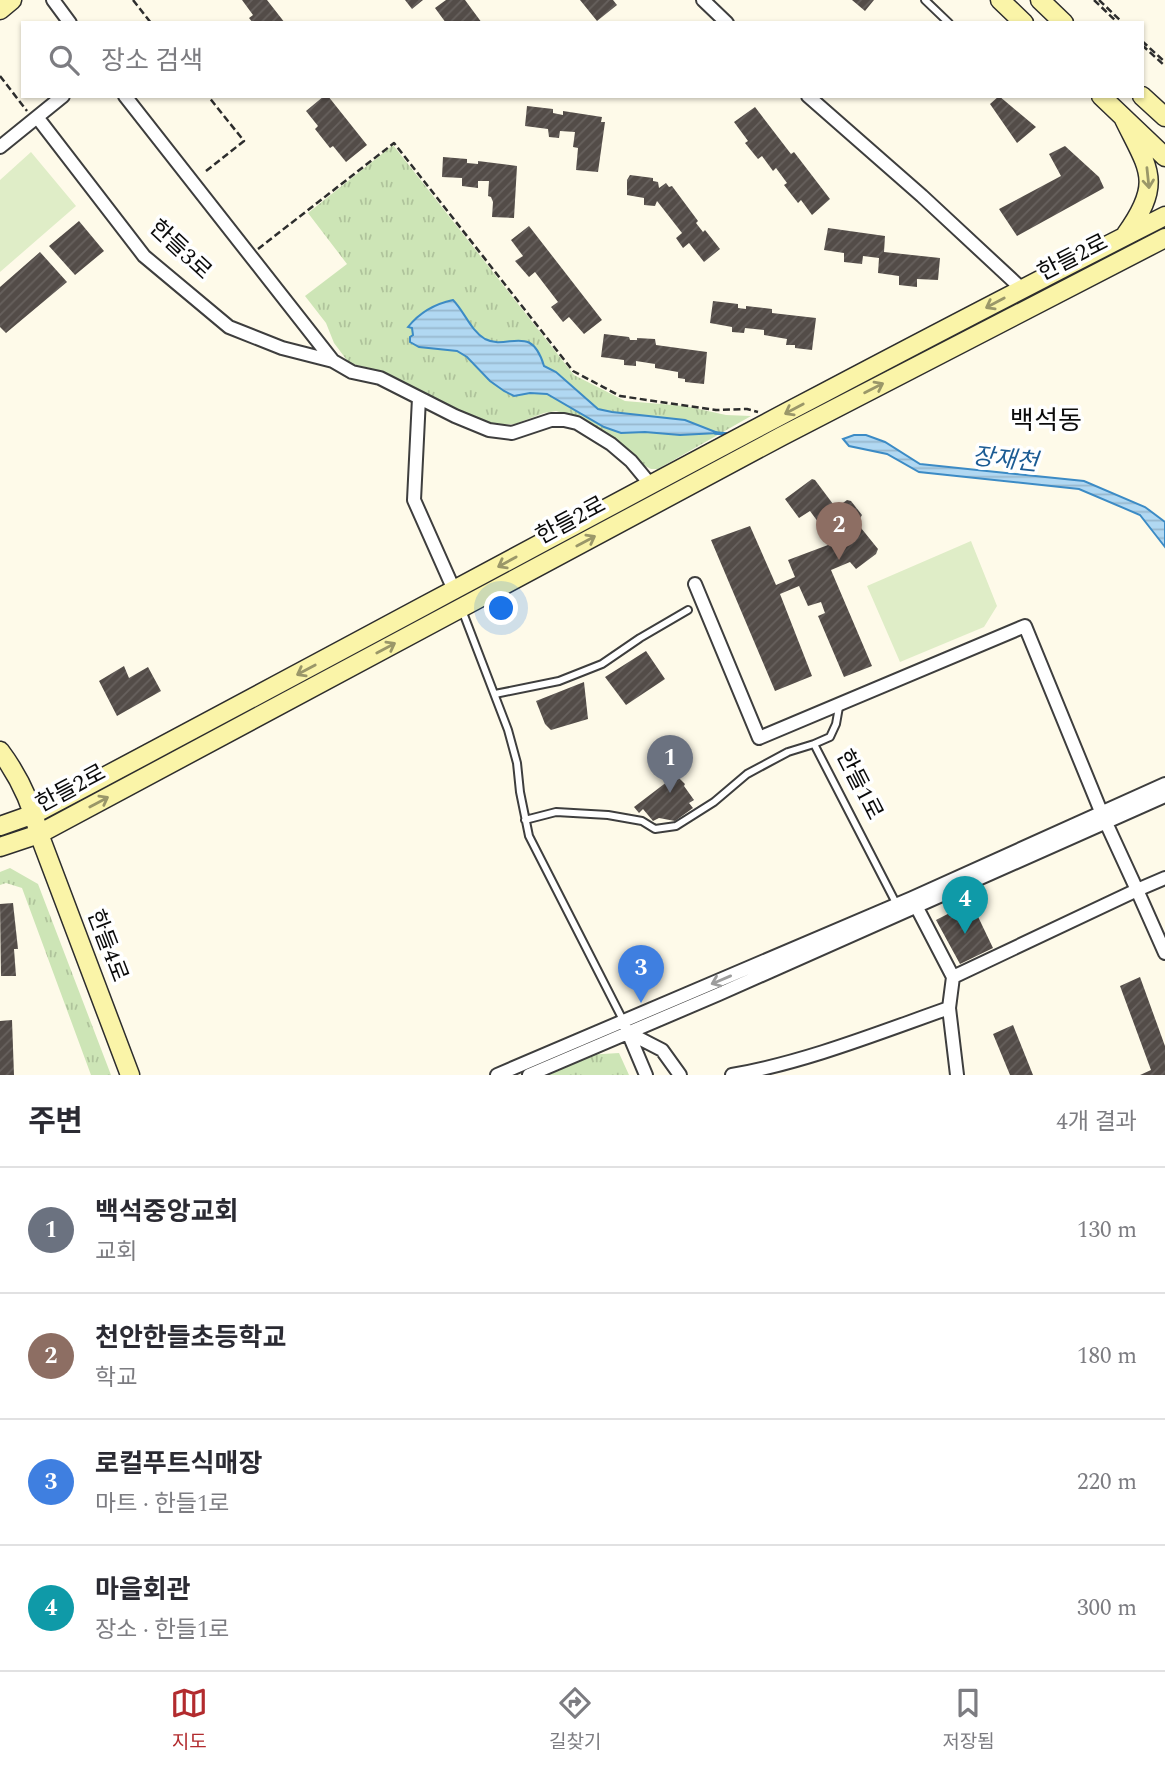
<!DOCTYPE html>
<html lang="ko">
<meta charset="utf-8">
<style>
:root{--surface:#fff;--page:#f7f7f7;--text:#2b2b33;--muted:#7c7c81;--line:#e1e1e2;--accent:#b22b2e}
body{margin:0;font-family:Spectral,"Noto Sans KR",serif;background:var(--page);color:var(--text)}
.you{position:absolute;left:502px;top:609px;width:24px;height:24px;margin:-18px;border:5px solid #fff;border-radius:50%;background:#1a73e8;box-shadow:0 0 0 10px #1a73e833}
.badge{display:grid;place-items:center;width:46px;height:46px;border-radius:50%;background:var(--accent);color:#fff;font-size:23px;font-weight:700}
.pin{position:absolute;translate:-50% -58px;filter:drop-shadow(0 2px 4px #0008)}
.pin::after{content:'';position:absolute;top:37px;width:24px;height:21px;background:inherit;clip-path:polygon(0 0,100% 0,50% 100%)}
.list{margin:0;padding:0;list-style:none}
h2{display:flex;justify-content:space-between;align-items:center;height:91px;margin:0;padding:0 28px;font-size:30px}
h2 small{font-size:23px;font-weight:400;color:var(--muted)}
.list li{display:grid;grid-template-columns:46px 1fr auto;gap:21px;align-items:center;box-sizing:border-box;height:126px;padding:0 28px;border-top:2px solid var(--line)}
.list b{display:block;font-size:26px;white-space:nowrap}
.list p{margin:0;font-size:23px;white-space:nowrap;color:var(--muted)}
.list em{font-size:23px;font-style:normal;color:var(--muted)}
.icon{flex:none;width:38px;height:38px;fill:none;stroke:currentColor;stroke-width:2;stroke-linecap:round;stroke-linejoin:round}
.map{position:relative;flex:none;width:1165px;height:1075px;overflow:hidden}
.search{position:absolute;background:var(--surface);box-shadow:0 2px 5px #0004;left:21px;right:21px;top:21px;height:77px;display:flex;align-items:center;gap:18px;box-sizing:border-box;padding:0 24px;border-radius:0px;color:var(--muted);font-size:26px}
.sheet{height:595px;background:var(--surface)}
nav{display:flex;justify-content:space-around;align-items:center;box-sizing:border-box;height:98px;border-top:2px solid var(--line);background:var(--surface);font-size:19px;color:var(--muted)}
nav a{display:grid;justify-items:center;gap:4px}
nav .on{color:var(--accent)}
.map>svg:first-child{display:block}
</style>
<div class="map">
<svg width="1165" height="1075" viewBox="0 0 1165 1075">
<defs>
<pattern id="grass-tufts" width="24" height="20" patternUnits="userSpaceOnUse" patternTransform="scale(1.75)"><rect width="24" height="20" fill="#cde5b6"/><path d="M3 7l-1-3M5 7V3M7 7l1-3M15 17l-1-3M17 17v-4M19 17l1-3" fill="none" stroke="#afc39b"/></pattern>
<pattern id="water-rules" width="6" height="5" patternUnits="userSpaceOnUse" patternTransform="scale(1.75)"><rect width="6" height="5" fill="#b1d8f2"/><path d="M0 2.5h6" fill="none" stroke="#97b8ce"/></pattern>
<pattern id="building-hatch" width="6" height="6" patternUnits="userSpaceOnUse" patternTransform="scale(1.75)"><rect width="6" height="6" fill="#534c48"/><path d="M-1 1l2-2M0 6l6-6M5 7l2-2" fill="none" stroke="#67615e"/></pattern>
</defs>
<rect width="100%" height="100%" fill="#fefae9"/>
<!-- grass -->
<path fill="url(#grass-tufts)" d="M393 145 574 375 625 401 685 406 726 415 751 416 658 469H651L641 464 627 448 605 433 579 418 556 411 544 413 515 424 499 425 481 421 381 371 349 363 334 343 326 323 305 296 347 264 308 213Z
M10 868 38 884 111 1075H91L22 888 6 883 0 885V872Z
M619 1053 629 1075H540L586 1055Z"/>
<!-- pitch -->
<path fill="#dfedc7" d="M31 152 76 206 0 272V180Z
M971 541 997 606 984 627 900 662 867 586Z"/>
<!-- water -->
<path fill="url(#water-rules)" stroke="#3c8bc5" stroke-width="2" d="M453 300C464 311 471 331 485 339 508 351 531 322 544 366L556 372 598 409 612 412 685 420 718 433 680 435 645 432 621 433 604 427 547 394 530 393 514 396 504 391 490 381 467 357 457 351 419 347 410 342V337L413 335 412 328 408 327C420 312 434 304 453 300Z
M854 435H866L885 442 920 464 1084 481 1145 507 1165 522V547L1140 515 1079 489 919 472 887 454 849 446 843 439Z"/>
<g fill="none" stroke-linecap="round" stroke-linejoin="round">
<!-- stream -->
<path stroke="#3c8bc5" stroke-width="3.5" d="M715 433 728 434"/>
</g>
<!-- building -->
<path fill="url(#building-hatch)" d="M242 0H267L285 23H253L249 18 253 15Z
M405 0H423L412 9Z
M446 0H465L482 23H446L435 8Z
M580 0H613L617 5 597 21Z
M852 0H874L865 11Z
M324 96H328L367 145 346 162 333 146 330 148 315 129 318 126 306 111Z
M999 96 1036 127 1017 143 990 104Z
M527 106 553 109V113L563 115V111L602 117 601 122H605L598 172 576 170 578 148 573 147 575 132 560 131 559 138 549 137 548 129 525 126Z
M755 107 791 154 794 152 830 199 812 215 801 200 798 203 784 185 787 183 776 168 773 171 762 156 758 159 745 143 748 141 734 122Z
M1065 146 1099 177 1104 188 1017 236 999 209 1061 176 1049 154Z
M443 157 467 159V163L478 164V161L517 166 514 218 492 217 493 202 491 197 488 196 489 181H478V188L462 186V178L442 177Z
M630 175 653 178V181L658 182 659 188 666 183 669 187 672 186 698 221 696 223 703 232 705 230 720 249 704 262 689 243 683 248 676 238 682 233 657 201 655 206 644 205V198L627 195V180Z
M79 221 104 251 75 275 49 246Z
M529 226 602 320 584 334 569 317 563 322 551 307 558 302 535 272 529 277 515 261 523 256 511 240Z
M828 228 885 236 884 252 940 258 938 280 917 279V287L899 285V276L878 273 879 258 863 256 862 264 844 262V253L824 250Z
M40 252 67 282 6 333 0 327V287Z
M713 301 738 304V308L746 309V306L772 309V313L816 318 812 350 795 348V345H786L787 339 764 335V330L745 328 744 333 732 332V327L710 323Z
M604 334 629 337 630 340H637V338L655 339 656 345 707 352 704 384 685 382V379L678 378V372L655 368V364L636 361V366L624 365V360L601 357Z
M812 479 815 480 836 508 847 500 851 501 862 515 857 523 878 549 876 554 856 569 850 562 831 570 872 666 844 677 818 616 825 613 821 602 808 606 799 586 780 594 812 676 775 691 711 540 750 526 776 585 795 577 788 560 828 545 821 526 810 511 799 518 785 499Z
M646 651 665 679 626 705 605 677Z
M124 666 129 678 148 667 161 691 117 716 99 681Z
M584 682 588 719 551 730 545 724 536 701Z
M676 775 685 784 684 786 694 800 689 803 693 808 675 821 659 818 653 821 643 809 639 813 634 807Z
M971 902 993 948 960 964 936 920Z
M13 903 18 949H14L16 976H1L0 904Z
M1140 977 1165 1046V1075H1140L1151 1070 1120 986Z
M12 1020 14 1075H0V1021Z
M1013 1025 1033 1075H1010L993 1034Z"/>
<g fill="none" stroke-linecap="round" stroke-linejoin="round">
<!-- lane casing -->
<g stroke="#3e3e3e" stroke-width="10">
<path id="lane" d="M925 0 949 23
M462 610 508 730 517 763 520 792 529 836 624 1022
M495 694 559 681 602 664 640 638 688 610
M814 744 830 737 836 724 839 707
M525 820 556 812 608 815 642 821 655 829 676 826 714 802 747 774 788 752 814 744 897 905"/>
</g>
<!-- street casing -->
<g stroke="#3e3e3e" stroke-width="16">
<path id="street" d="M53 0 70 23
M703 0 727 23
M125 96 333 361
M808 96 922 196 1022 289
M37 117 144 256 229 327 282 348 333 361 352 372 380 378 455 416 489 430 512 433 551 420H564L577 423 611 444 631 461 650 484
M0 147 63 96
M419 398 414 500 454 590
M695 584 759 738 1025 626 1102 814 1137 890 1165 878
M914 902 953 977 1137 890 1165 953
M953 977 949 1008 957 1075
M627 1030 646 1075
M627 1032 662 1050 680 1075
M497 1075 912 898 1165 784
M529 1075 719 994 1165 796
M732 1075C806 1062 878 1033 949 1008"/>
</g>
<!-- secondary casing -->
<g stroke="#2d2d2d" stroke-width="21">
<path id="secondary" d="M1000 0 1024 23
M1040 0 1064 23
M0 10 12 0
M1101 96 1165 157
M1142 96 1165 117
M1123 117C1148 169 1164 181 1126 234
M0 751C18 775 32 805 39 834L130 1075
M0 826 34 814C411 615 784 409 1165 216
M0 847 39 834 782 436 1165 238"/>
</g>
<!-- path -->
<path stroke="#2d2d2d" stroke-width="2.5" stroke-dasharray="7 3.5" stroke-linecap="butt" d="M133 0 151 23
M1094 0 1118 23
M1099 0 1123 23
M1142 41 1165 62
M1142 45 1165 66
M0 76 27 111
M206 171 244 141 208 96
M258 249 394 143 573 371 620 396 716 410 747 409 758 412"/>
<!-- lane -->
<use href="#lane" stroke="#fff" stroke-width="6"/>
<!-- street -->
<use href="#street" stroke="#fff" stroke-width="12"/>
<!-- secondary -->
<use href="#secondary" stroke="#faf4a8" stroke-width="18"/>
</g>
<!-- one-way arrows -->
<defs><path id="oneway-shaft" d="M-6 0H5M1.5-3L5.5 0L1.5 3" fill="none" stroke-width="1.6" stroke-linecap="round" stroke-linejoin="round" transform="scale(1.75)"/></defs>
<g stroke="#9a9769">
<use href="#oneway-shaft" transform="translate(1148 178) rotate(84)"/>
<use href="#oneway-shaft" transform="translate(995 303) rotate(152)"/>
<use href="#oneway-shaft" transform="translate(874 388) rotate(-27)"/>
<use href="#oneway-shaft" transform="translate(794 409) rotate(152)"/>
<use href="#oneway-shaft" transform="translate(586 541) rotate(-28)"/>
<use href="#oneway-shaft" transform="translate(507 562) rotate(151)"/>
<use href="#oneway-shaft" transform="translate(386 648) rotate(-28)"/>
<use href="#oneway-shaft" transform="translate(306 670) rotate(152)"/>
<use href="#oneway-shaft" transform="translate(99 802) rotate(-28)"/>
</g>
<use stroke="#9d9d9d" href="#oneway-shaft" transform="translate(721 980) rotate(157)"/>
<g text-anchor="middle" dominant-baseline="central" stroke-width="7" stroke-linejoin="round" paint-order="stroke">
<!-- street labels -->
<g font-size="23" fill="#0b0b0b" stroke="#fff">
<text transform="translate(180 250) rotate(43)">한들3로</text>
<text transform="translate(1073 258) rotate(-27)">한들2로</text>
<text transform="translate(571 521) rotate(-28)">한들2로</text>
<text transform="translate(859 785) rotate(63)">한들1로</text>
<text transform="translate(71 789) rotate(-28)">한들2로</text>
<text transform="translate(107 946) rotate(69)">한들4로</text>
</g>
<!-- water labels -->
<g font-size="24" font-style="italic" fill="#1c5c94" stroke="#fff">
<text transform="translate(1005 460) rotate(6)">장재천</text>
</g>
<!-- quarter labels -->
<g font-size="26" fill="#0b0b0b" stroke="#fff">
<text x="1046" y="421">백석동</text>
</g>
</g>
</svg>
<div class="you"></div>
<div class="pin badge" style="left:670px;top:793px;background:#6b7280">1</div>
<div class="pin badge" style="left:839px;top:560px;background:#8d6e63">2</div>
<div class="pin badge" style="left:641px;top:1003px;background:#3f7fe0">3</div>
<div class="pin badge" style="left:965px;top:934px;background:#0f9aa8">4</div>
<div class="search"><svg class="icon" aria-label="search" viewBox="0 0 24 24"><circle cx="10" cy="10" r="6"/><path d="M15 15l6 6"/></svg>장소 검색</div>
</div>
<section class="sheet">
<h2>주변<small>4개 결과</small></h2>
<ul class="list">
<li><span class="badge" style="background:#6b7280">1</span><div><b>백석중앙교회</b><p>교회</p></div><em>130 m</em></li>
<li><span class="badge" style="background:#8d6e63">2</span><div><b>천안한들초등학교</b><p>학교</p></div><em>180 m</em></li>
<li><span class="badge" style="background:#3f7fe0">3</span><div><b>로컬푸트식매장</b><p>마트 · 한들1로</p></div><em>220 m</em></li>
<li><span class="badge" style="background:#0f9aa8">4</span><div><b>마을회관</b><p>장소 · 한들1로</p></div><em>300 m</em></li>
</ul>
</section>
<nav>
<a class="on"><svg class="icon" aria-label="map" viewBox="0 0 24 24"><path d="M3 6l6-2 6 2 6-2v14l-6 2-6-2-6 2zM9 4v14M15 6v14"/></svg>지도</a>
<a><svg class="icon" aria-label="directions" viewBox="0 0 24 24"><path d="M12 3l9 9-9 9-9-9zM9 14v-3h6M13 9l2 2-2 2"/></svg>길찾기</a>
<a><svg class="icon" aria-label="saved" viewBox="0 0 24 24"><path d="M7 4h10v16l-5-4-5 4z"/></svg>저장됨</a>
</nav>
